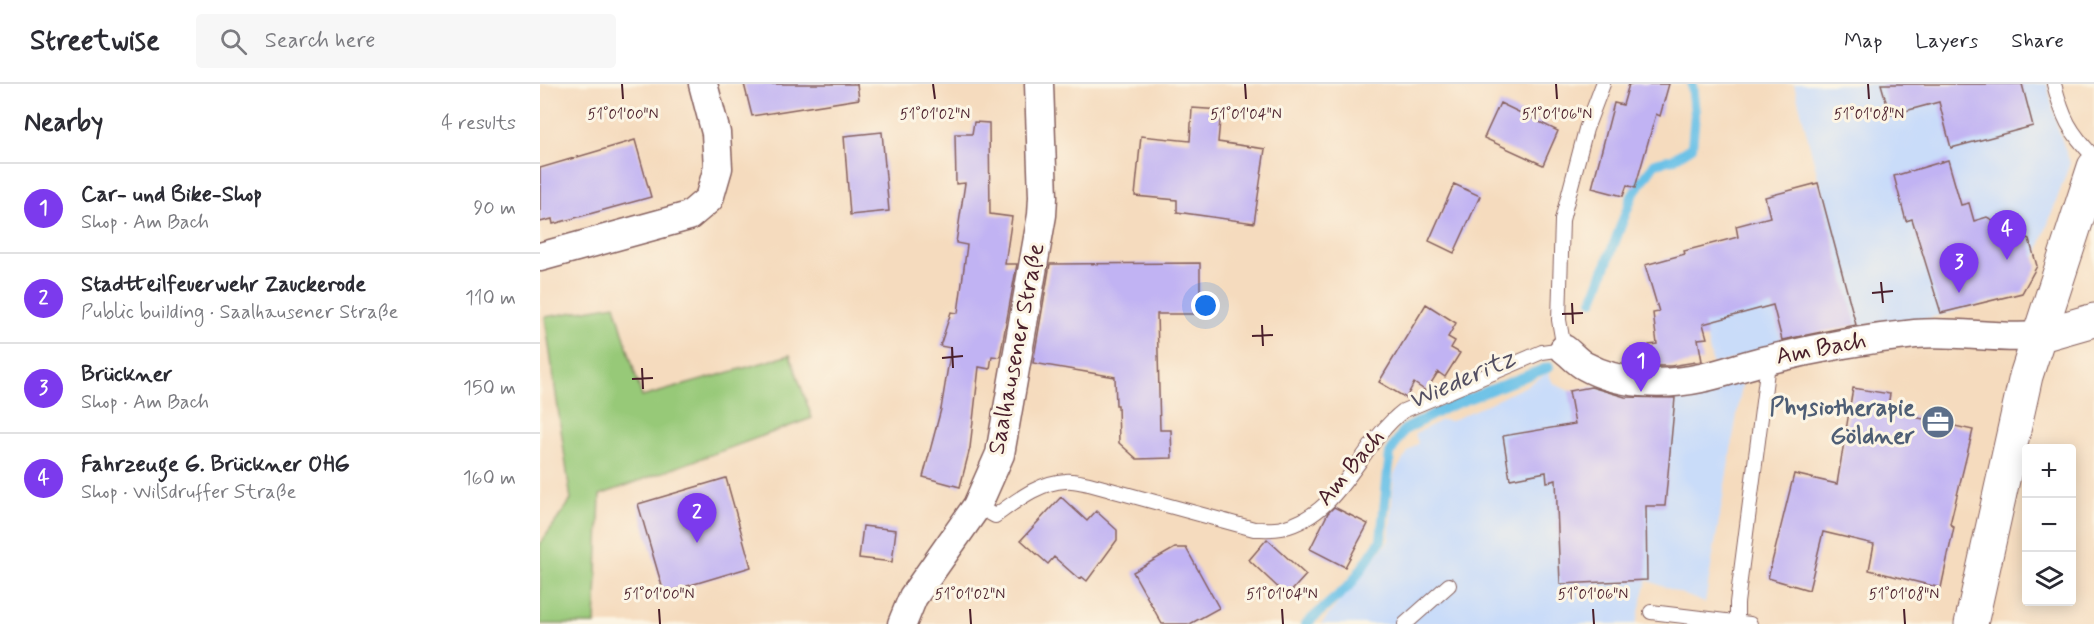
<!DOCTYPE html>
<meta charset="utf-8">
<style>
:root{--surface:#fff;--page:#f7f7f7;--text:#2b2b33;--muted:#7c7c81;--line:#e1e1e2;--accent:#7c3aed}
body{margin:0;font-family:Mynerve,sans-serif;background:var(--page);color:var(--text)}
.controls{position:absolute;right:18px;bottom:18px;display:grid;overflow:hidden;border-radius:6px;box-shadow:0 3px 15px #0003}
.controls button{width:54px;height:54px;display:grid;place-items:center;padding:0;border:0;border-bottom:2px solid var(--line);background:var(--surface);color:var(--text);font:30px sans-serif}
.you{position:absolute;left:666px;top:222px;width:21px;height:21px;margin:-15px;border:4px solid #fff;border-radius:50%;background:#1a73e8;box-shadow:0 0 0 9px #1a73e833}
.badge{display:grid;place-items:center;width:39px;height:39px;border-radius:50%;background:var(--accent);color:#fff;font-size:20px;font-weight:700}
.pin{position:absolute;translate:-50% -50px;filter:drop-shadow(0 2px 3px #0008)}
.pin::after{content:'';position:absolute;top:32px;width:21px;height:18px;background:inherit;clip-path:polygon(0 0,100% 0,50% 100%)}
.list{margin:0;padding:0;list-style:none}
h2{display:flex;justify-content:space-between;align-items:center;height:78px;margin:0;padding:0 24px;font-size:26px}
h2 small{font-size:20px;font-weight:400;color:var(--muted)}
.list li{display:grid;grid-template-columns:39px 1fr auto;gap:18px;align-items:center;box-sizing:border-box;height:90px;padding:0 24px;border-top:2px solid var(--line)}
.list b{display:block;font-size:22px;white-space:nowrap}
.list p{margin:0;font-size:20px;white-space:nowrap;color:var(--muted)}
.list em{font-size:20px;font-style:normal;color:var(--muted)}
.icon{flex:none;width:33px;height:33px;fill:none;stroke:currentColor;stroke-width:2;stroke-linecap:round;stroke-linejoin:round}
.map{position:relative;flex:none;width:1554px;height:540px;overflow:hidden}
header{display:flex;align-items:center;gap:36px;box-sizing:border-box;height:84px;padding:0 30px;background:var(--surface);border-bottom:2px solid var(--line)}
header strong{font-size:28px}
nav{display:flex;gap:33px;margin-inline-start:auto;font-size:21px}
.search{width:420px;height:54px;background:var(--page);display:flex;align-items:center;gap:15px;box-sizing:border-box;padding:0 21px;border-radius:6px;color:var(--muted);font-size:22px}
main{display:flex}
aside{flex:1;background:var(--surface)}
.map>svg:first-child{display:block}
</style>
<header>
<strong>Streetwise</strong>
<div class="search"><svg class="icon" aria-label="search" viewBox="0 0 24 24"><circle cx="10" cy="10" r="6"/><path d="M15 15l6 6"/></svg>Search here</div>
<nav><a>Map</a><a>Layers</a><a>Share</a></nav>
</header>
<main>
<aside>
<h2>Nearby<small>4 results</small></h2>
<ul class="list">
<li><span class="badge">1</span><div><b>Car- und Bike-Shop</b><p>Shop · Am Bach</p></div><em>90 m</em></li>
<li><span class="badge">2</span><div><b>Stadtteilfeuerwehr Zauckerode</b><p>Public building · Saalhausener Straße</p></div><em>110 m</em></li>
<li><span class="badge">3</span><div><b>Brückner</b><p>Shop · Am Bach</p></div><em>150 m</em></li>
<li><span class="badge">4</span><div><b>Fahrzeuge G. Brückner OHG</b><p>Shop · Wilsdruffer Straße</p></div><em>160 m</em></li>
</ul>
</aside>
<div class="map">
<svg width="1554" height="540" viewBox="0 0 1554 540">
<rect width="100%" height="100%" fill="#fcf5e5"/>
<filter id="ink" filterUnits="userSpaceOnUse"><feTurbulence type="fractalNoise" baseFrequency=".0167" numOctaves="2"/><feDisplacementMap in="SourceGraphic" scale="12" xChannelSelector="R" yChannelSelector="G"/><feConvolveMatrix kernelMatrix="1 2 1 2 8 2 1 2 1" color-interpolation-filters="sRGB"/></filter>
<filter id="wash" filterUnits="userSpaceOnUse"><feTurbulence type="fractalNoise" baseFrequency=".008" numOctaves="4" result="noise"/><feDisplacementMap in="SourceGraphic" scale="24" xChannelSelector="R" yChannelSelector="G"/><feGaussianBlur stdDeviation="1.35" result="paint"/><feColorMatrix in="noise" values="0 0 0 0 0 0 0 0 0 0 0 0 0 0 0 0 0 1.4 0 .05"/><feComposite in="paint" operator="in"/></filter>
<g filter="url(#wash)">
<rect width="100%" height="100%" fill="#f5dbbe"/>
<!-- built -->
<path fill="#c9dcf9" d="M1254 0H1507L1518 45 1530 79 1483 209 1378 237 1316 242Z
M1221 176 1243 262 1173 281 1163 240Z
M1008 289 1013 299 1029 307 1065 301 1135 313 1160 308 1204 289 1165 519 1107 496 1096 540H781L849 456 854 390 868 368 878 359 875 350 901 336 911 337 984 303Z"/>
<!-- green -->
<path fill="#97c978" stroke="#707452" stroke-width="1.5" d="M75 221 102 313 250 271 272 334 60 411 55 540H0V460L31 416 5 233Z"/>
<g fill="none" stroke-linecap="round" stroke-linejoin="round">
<!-- stream -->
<path stroke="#6ac1e7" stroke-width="10" d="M1053 216 1092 112 1115 79 1133 75 1152 63 1155 30 1152 0
M766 540 811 500 841 456 850 369 864 346 907 323 1009 283"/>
</g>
<g id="blocks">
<!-- building -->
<path fill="#c1b3f3" d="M204 0H317L319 15 212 32Z
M1089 0H1129L1120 32 1116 30 1095 104 1087 101 1083 112 1052 104 1074 19 1083 21Z
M1341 0H1482L1493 42 1411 64 1399 18 1350 31Z
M960 19 1018 47 1003 81 944 54Z
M652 24 681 26 678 58 725 65 714 139 637 128V116L595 112 601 52 650 57Z
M434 38 449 39 450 130 472 133 465 180H477L460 273 452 272 450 285 439 283 430 364 420 403 383 393 401 325 411 264 400 262 411 228 418 229 427 161 416 159 425 99 416 100 415 50H432Z
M342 48 349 127 310 131 304 52Z
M95 56 111 113 13 140 12 135 0 138V84Z
M1408 76 1421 121 1429 119 1434 137 1447 133 1489 155 1497 182 1482 209 1401 229 1372 135 1366 137 1354 92Z
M1278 99 1316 241 1242 256 1233 221 1163 240 1167 254 1158 255 1162 277 1131 282H1112L1109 261 1117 260 1113 229 1119 228 1105 181 1145 170 1144 167 1198 153 1196 142 1230 133 1225 113Z
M914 100 940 112 914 169 889 157Z
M660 179V230H617L620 346H631L632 374 597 375 579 359 578 321H576L575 293 493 279 510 180Z
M886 220 916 239 908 253 915 257 911 264 920 269 905 293 898 288 886 307 874 299 866 314 839 298Z
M1051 303 1085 313 1135 314 1125 422H1106L1107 496 1020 500 1016 396 1007 398 1006 388 970 395 963 352 1035 340 1029 307Z
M1313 304 1350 310 1347 327 1433 346 1410 440 1414 443 1401 504 1329 486 1334 460 1283 448 1269 506 1228 494 1254 390 1297 400Z
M186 394 211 483 124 509 98 420Z
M521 413 547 437 556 427 577 446V456L547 497 542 493 539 495 514 473 508 480 481 456Z
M794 423 828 440 805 483 770 465 788 429Z
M323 442 356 446 352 478 319 474Z
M727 455 766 491 747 512 709 476Z
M635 464H646L679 524 650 540H622L593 488Z"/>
</g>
</g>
<g filter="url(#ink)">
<use href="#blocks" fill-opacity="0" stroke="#86615e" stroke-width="1.5"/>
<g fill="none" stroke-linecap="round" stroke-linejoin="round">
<!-- lane casing -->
<g stroke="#86615e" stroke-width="16">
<path id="lane" d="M1514 0C1523 34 1529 47 1554 73
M437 422 455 432C476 417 499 398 526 397 533 396 542 399 549 400L714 445C723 445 733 446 742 444 802 430 819 361 863 327L1002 268 1024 265 1019 236 1022 136 1046 45 1063 0
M1111 528 1210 540
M1197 538V519L1227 287
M865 540 909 501"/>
</g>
<!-- street casing -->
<g stroke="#86615e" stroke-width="31">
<path id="street" d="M0 173 149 132 169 115 178 84 176 49 163 0
M1024 265C1031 270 1037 278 1045 282 1079 301 1124 302 1161 294 1183 290 1204 281 1227 276 1276 264 1325 255 1375 250 1416 246 1457 256 1498 252
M362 540 373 513 437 422 460 370 502 131 503 113 499 0"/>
</g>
<!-- secondary casing -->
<g stroke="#86615e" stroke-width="35">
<path id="secondary" d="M1498 252 1554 236
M1431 540 1486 292 1554 83"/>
</g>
<!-- lane -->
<use href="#lane" stroke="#fff" stroke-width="14"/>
<!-- street -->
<use href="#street" stroke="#fff" stroke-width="28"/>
<!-- secondary -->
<use href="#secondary" stroke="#fff" stroke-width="33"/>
</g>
</g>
<!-- ticks -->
<path fill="none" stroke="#4a1f2b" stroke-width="2" d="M82 0 83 15M393 0 395 15M705 0 706 15M1016 0 1017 15M1328 0 1329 15M1341 198 1343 219M1332 209 1353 207M1032 219 1033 240M1022 230 1043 229M722 241 723 262M712 252 733 251M412 263 413 284M402 274 423 272M102 284 103 305M92 295 113 294M119 525 120 540M430 525 431 540M742 525 743 540M1053 525 1054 540M1364 525 1365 540"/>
<!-- icons -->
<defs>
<g id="office-disc" transform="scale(1.725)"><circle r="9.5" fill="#5c6f8a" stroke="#fcf5e5"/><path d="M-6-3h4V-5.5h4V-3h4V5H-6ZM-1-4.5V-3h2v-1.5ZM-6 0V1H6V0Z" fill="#fff"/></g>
</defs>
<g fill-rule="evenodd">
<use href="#office-disc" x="1398" y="338"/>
</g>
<g text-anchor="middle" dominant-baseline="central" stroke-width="6" stroke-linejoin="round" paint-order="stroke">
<!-- street labels -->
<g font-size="24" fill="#4a1f2b" stroke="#fcf5e5">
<text transform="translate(477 265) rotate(-79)">Saalhausener Straße</text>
<text transform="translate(1281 265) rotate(-11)">Am Bach</text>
<text transform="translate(811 384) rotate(-50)">Am Bach</text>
</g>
<!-- service labels -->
<g font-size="24" font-weight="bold" fill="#4e5e75" stroke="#fcf5e5" text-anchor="end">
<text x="1375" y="324">Physiotherapie<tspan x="1375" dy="28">Göldner</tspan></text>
</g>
<!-- water labels -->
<g font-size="26" font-style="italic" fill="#545063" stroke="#fcf5e5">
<text transform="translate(922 296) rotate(-24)">Wiederitz</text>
</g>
</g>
<g font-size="15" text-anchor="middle" fill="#4a1f2b" stroke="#fcf5e5" stroke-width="6" stroke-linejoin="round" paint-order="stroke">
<text x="83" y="35">51°01'00"N</text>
<text x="395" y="35">51°01'02"N</text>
<text x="706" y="35">51°01'04"N</text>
<text x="1017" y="35">51°01'06"N</text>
<text x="1329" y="35">51°01'08"N</text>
<text x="119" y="515">51°01'00"N</text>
<text x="430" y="515">51°01'02"N</text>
<text x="742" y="515">51°01'04"N</text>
<text x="1053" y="515">51°01'06"N</text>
<text x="1364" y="515">51°01'08"N</text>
</g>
</svg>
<div class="controls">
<button>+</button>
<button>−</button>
<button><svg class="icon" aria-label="layers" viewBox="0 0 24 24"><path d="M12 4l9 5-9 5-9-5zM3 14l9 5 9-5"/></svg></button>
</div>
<div class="you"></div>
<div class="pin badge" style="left:1101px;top:308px">1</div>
<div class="pin badge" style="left:157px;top:459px">2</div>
<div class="pin badge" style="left:1419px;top:209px">3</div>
<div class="pin badge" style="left:1467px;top:176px">4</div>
</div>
</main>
